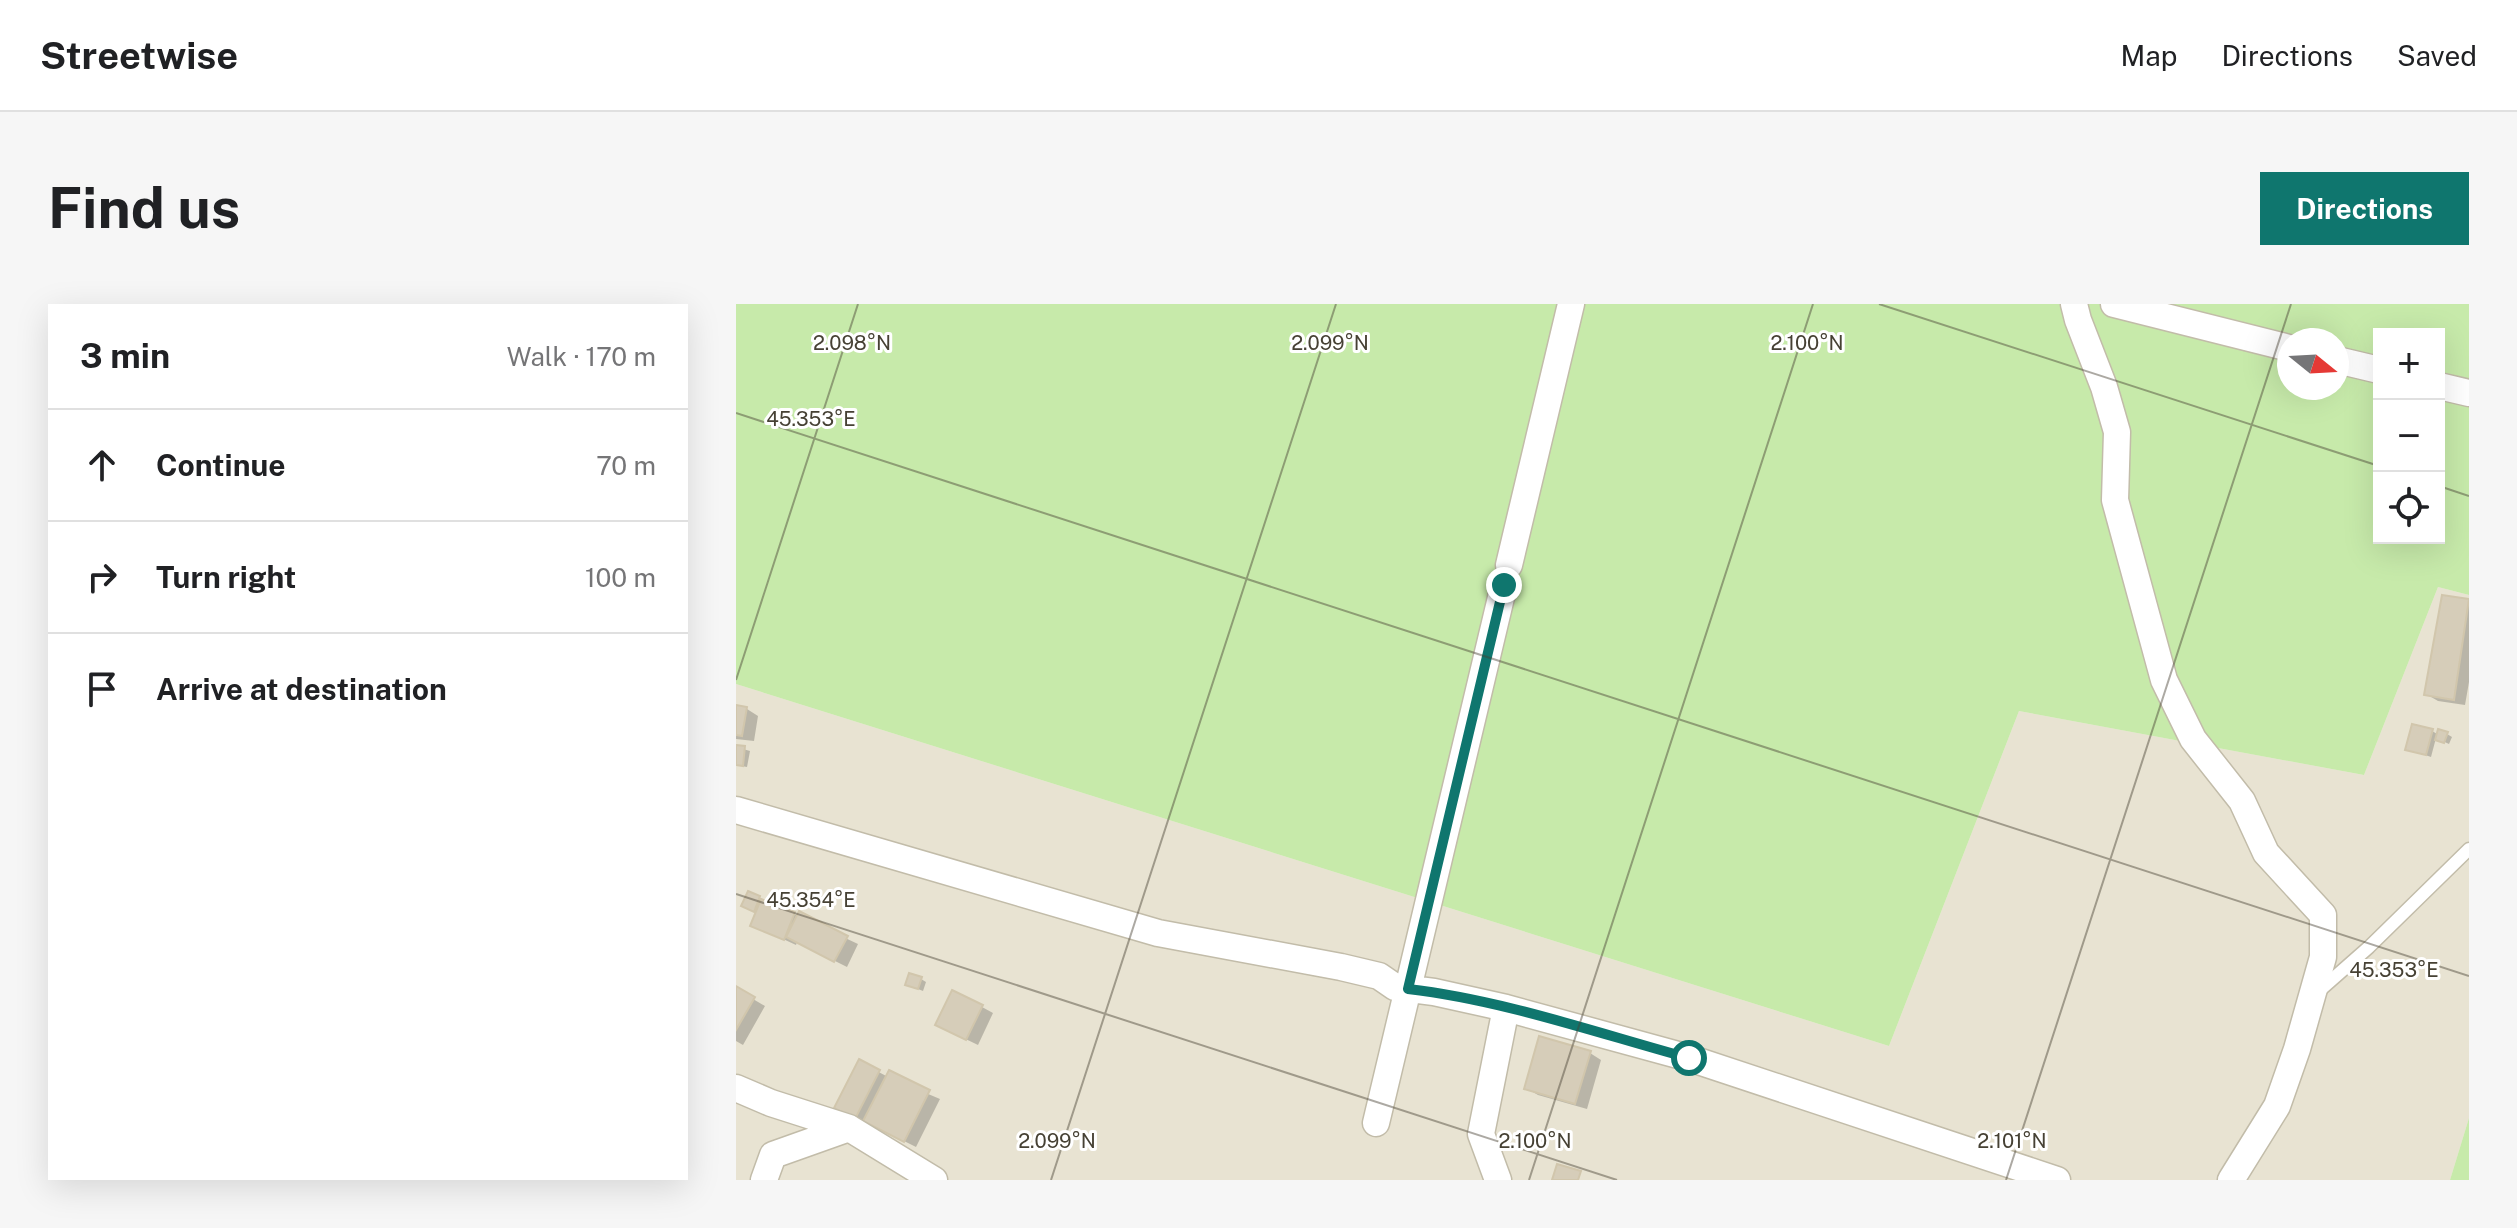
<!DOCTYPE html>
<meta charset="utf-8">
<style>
:root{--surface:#fff;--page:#f6f6f6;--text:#202124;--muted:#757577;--line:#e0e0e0;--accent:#0f766e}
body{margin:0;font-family:"Public Sans",sans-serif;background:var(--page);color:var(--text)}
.controls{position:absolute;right:24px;top:24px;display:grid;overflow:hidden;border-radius:0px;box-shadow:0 8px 32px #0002}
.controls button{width:72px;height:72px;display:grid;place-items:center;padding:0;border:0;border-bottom:2px solid var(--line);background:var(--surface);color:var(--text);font:40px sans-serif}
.compass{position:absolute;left:1541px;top:24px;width:72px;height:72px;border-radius:50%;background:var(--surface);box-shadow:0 8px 32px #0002;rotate:108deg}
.stop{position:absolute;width:24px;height:24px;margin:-18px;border:6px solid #0f766e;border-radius:50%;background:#fff}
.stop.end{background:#0f766e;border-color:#fff;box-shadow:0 2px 8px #0008}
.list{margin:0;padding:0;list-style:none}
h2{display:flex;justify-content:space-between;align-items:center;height:104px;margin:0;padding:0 32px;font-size:34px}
h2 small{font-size:26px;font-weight:400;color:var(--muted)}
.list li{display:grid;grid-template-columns:52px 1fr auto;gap:24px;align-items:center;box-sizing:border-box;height:112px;padding:0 32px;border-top:2px solid var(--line)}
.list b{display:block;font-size:30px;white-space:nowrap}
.list em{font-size:26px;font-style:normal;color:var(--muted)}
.icon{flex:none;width:44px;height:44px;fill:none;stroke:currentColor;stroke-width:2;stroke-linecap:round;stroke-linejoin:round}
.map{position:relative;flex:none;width:1733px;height:876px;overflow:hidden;border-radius:0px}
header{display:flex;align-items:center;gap:48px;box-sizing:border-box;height:112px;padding:0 40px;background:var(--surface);border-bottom:2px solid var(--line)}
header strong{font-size:38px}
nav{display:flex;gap:44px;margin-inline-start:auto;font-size:28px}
.intro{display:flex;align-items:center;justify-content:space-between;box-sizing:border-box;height:192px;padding:0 48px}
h1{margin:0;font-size:56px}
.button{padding:20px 36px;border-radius:0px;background:var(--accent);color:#fff;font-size:28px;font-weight:700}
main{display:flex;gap:48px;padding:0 48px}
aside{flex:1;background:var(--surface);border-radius:0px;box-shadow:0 8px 32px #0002}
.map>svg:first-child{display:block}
</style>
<header>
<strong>Streetwise</strong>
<nav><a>Map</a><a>Directions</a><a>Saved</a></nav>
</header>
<div class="intro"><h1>Find us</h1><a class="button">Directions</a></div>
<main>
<aside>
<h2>3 min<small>Walk · 170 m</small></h2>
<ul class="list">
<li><svg class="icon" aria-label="ahead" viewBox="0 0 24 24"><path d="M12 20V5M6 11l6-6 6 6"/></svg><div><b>Continue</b></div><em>70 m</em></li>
<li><svg class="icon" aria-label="right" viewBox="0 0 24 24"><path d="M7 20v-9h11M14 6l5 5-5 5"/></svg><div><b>Turn right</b></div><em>100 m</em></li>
<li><svg class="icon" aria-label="arrive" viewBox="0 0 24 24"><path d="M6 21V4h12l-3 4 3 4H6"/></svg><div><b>Arrive at destination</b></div></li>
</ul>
</aside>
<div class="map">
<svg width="1733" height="876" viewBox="0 0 1733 876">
<rect width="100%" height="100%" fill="#f3f0e4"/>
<!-- residential -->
<path fill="#e8e3d2" d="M1702 283 1733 291V814L1714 876H0V380L1153 742 1283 407 1628 471Z"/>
<!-- green -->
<path fill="#c7eaaa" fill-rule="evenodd" d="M0 0H1733V291L1702 283 1628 471 1283 407 1153 742 0 380ZM1643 30H1703V234H1643ZM1553 36H1601V84H1553Z
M1733 814V876H1714Z"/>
<!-- shadow -->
<path fill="#0003" d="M1708 293 1733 297V378L1729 401 1702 397 1690 390Z
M0 403 11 405 22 412 18 437 0 435Z
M1696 427 1703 431 1711 430 1716 433 1713 440 1700 434 1695 453 1672 445Z
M0 443 14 447 11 463 0 461Z
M13 589 122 640 111 663 61 638 60 641 17 621 22 608 12 604Z
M185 675 190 678 187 687 177 683Z
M0 685 29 702 7 741 0 737Z
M246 703 257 709 242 741 213 727Z
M854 749 865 756 851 805 802 791 790 784Z
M124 758 152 773 204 795 180 843 100 803Z"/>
<!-- building -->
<path fill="#d6cdb9" stroke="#d1c6ac" stroke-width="2" d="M1706 291 1733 295 1718 396 1688 391Z
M0 401 11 403 6 432 0 431Z
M1676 420 1697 425 1690 451 1669 446Z
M1702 425 1712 428 1708 439 1699 436Z
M0 441 9 442 7 462 0 461Z
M12 587 24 592 18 608 5 602Z
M25 595 59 608 48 636 14 622Z
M63 607 112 632 98 658 50 633Z
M173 669 186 673 182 685 169 681Z
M0 682 19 693 0 726Z
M216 686 247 701 230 736 199 721Z
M803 732 855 747 839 800 788 785Z
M123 755 144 766 119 815 98 804Z
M153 766 194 786 168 838 127 817Z
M821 860 845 867 842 876H816Z"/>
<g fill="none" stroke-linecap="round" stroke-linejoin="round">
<!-- lane casing -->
<g stroke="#c2bca9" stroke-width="15">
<path id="lane" d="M1583 687 1633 643 1733 545"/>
</g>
<!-- street casing -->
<g stroke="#c2bca9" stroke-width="29">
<path id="street" d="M1338 0 1342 16 1368 83 1381 128 1379 196 1428 376 1457 435 1506 497 1530 549 1587 611V653L1561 745 1541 802 1495 876
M1378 0 1553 44
M1601 56 1643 66
M1703 82 1733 89
M773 261 835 0
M0 506 422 629 605 663 643 672 659 683 698 688 770 704 953 754 1321 876
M0 784 35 799 113 824 198 876
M640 819 768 281
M28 876 37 851 113 824
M762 876 745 830 770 704"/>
</g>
<!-- lane -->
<use href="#lane" stroke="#fff" stroke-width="12"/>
<!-- street -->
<use href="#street" stroke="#fff" stroke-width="26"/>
</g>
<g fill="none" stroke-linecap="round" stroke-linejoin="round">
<!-- route -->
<path stroke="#0f766e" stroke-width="10" d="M768 281 672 685C767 696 861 729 953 754"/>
</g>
<!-- ticks -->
<path fill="none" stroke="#464134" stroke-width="2" stroke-opacity="0.45" d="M1143 0 1643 162M0 109 1733 672M1703 182 1733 192M0 376 122 0M0 590 881 876M315 876 600 0M793 876 1077 0M1270 876 1555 0"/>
<g font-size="20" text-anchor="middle" fill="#464134" stroke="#fff" stroke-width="6" stroke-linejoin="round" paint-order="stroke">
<text x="116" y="46">2.098°N</text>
<text x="594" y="46">2.099°N</text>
<text x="1071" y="46">2.100°N</text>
<text x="75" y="122">45.353°E</text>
<text x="75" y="603">45.354°E</text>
<text x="1658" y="673">45.353°E</text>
<text x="321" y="844">2.099°N</text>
<text x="799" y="844">2.100°N</text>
<text x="1276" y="844">2.101°N</text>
</g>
</svg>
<div class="controls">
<button>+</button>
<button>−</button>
<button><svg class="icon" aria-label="locate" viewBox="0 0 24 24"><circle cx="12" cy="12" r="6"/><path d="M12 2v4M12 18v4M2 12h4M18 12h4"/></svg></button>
</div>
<svg class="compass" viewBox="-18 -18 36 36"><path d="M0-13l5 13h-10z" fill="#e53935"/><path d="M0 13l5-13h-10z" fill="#757577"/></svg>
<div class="stop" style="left:953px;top:754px"></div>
<div class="stop end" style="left:768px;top:281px"></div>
</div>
</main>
